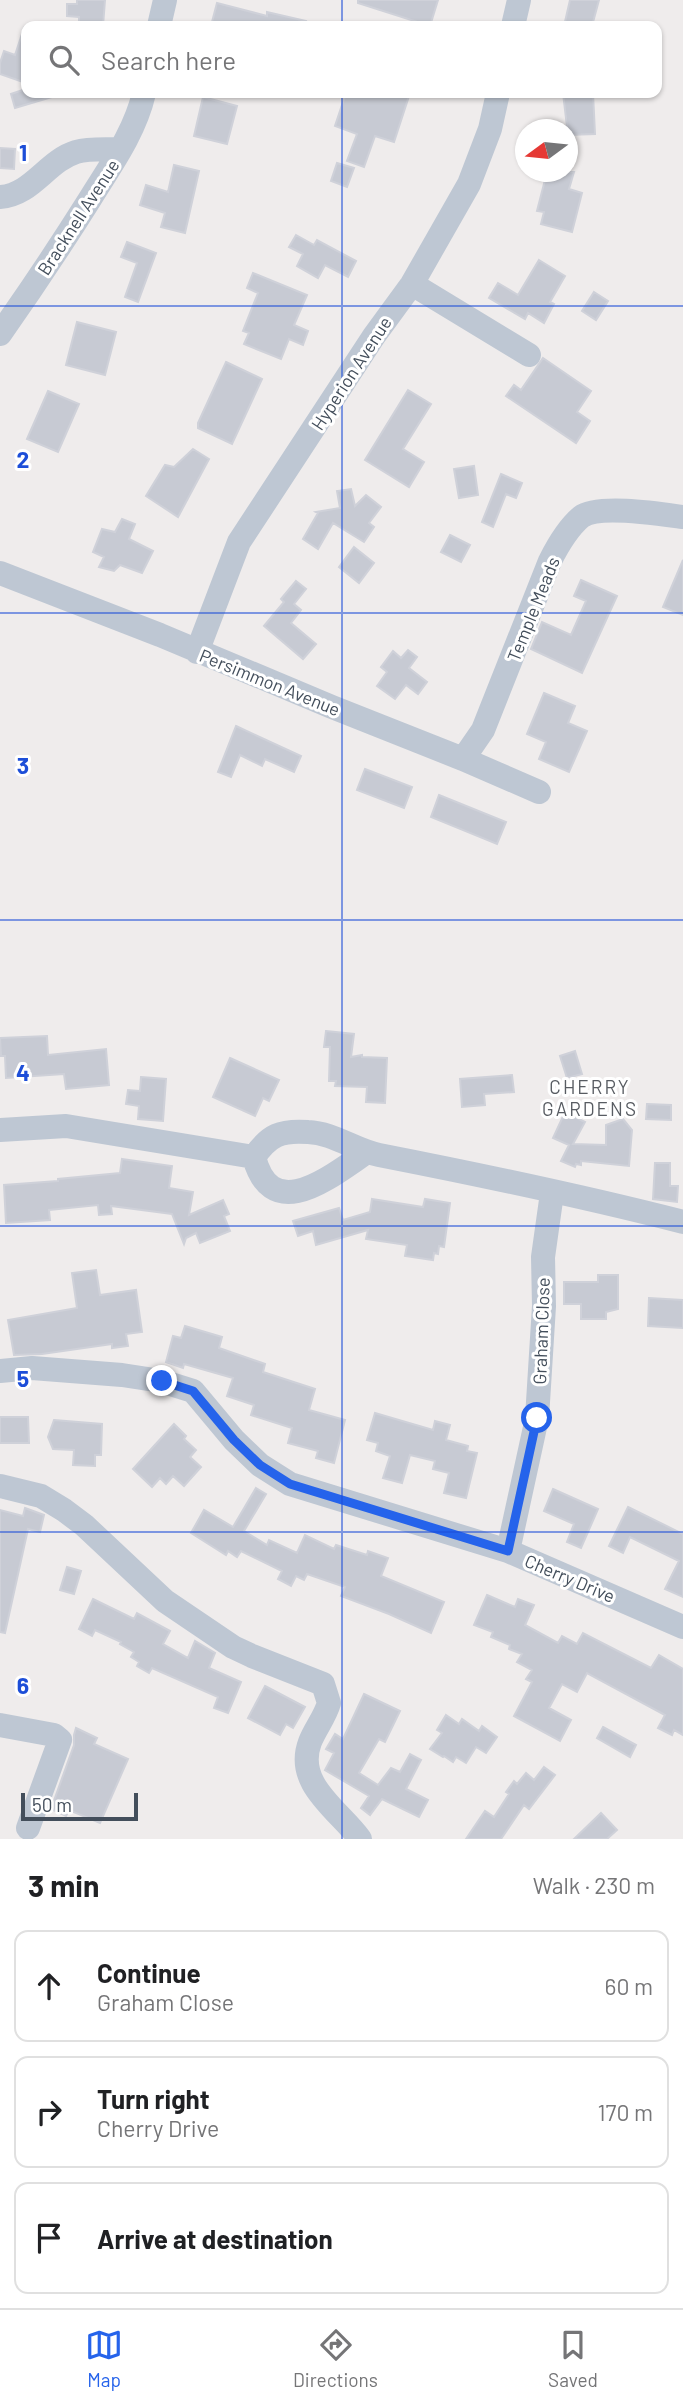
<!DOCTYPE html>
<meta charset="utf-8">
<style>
:root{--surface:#fff;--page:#f2f2f2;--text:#202124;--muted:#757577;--line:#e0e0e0;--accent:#2563eb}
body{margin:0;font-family:Barlow,sans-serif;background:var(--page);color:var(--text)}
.compass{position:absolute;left:515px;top:119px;width:63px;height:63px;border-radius:50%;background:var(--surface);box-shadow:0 2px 5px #0004;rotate:255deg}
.scale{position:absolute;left:21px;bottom:18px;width:117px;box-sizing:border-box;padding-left:7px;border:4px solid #434e5b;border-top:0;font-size:19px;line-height:24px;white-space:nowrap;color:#434e5b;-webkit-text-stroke:5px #fff;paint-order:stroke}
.stop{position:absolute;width:21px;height:21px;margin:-16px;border:5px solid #2563eb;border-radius:50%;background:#fff}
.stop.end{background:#2563eb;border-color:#fff;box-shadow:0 2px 7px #0008}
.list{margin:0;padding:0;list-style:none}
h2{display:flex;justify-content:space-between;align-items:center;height:91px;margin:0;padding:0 28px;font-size:30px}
h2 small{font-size:23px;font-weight:400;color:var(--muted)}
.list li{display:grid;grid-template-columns:46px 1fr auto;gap:21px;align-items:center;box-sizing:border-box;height:112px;margin:0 14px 14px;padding:0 14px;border:2px solid var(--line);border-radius:14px}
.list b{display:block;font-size:26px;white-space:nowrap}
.list p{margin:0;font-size:23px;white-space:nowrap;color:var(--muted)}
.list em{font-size:23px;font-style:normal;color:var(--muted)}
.icon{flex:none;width:38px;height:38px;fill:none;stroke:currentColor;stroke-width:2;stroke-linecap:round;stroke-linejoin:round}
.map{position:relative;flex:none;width:683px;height:1839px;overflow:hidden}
.search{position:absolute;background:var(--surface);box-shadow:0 2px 5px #0004;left:21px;right:21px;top:21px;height:77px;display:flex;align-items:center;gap:18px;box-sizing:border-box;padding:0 24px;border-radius:14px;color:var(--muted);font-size:26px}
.sheet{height:469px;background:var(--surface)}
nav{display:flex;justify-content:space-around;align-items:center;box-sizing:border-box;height:98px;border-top:2px solid var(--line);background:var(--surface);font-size:19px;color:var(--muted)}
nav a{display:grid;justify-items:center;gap:4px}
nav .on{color:var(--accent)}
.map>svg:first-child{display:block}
</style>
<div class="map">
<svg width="683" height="1839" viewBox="0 0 683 1839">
<rect width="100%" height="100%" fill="#efecec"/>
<!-- building -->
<path fill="#c7cad3" stroke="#cfd1d9" stroke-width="2" d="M77 0H105L103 26H79V17L67 16V4H77Z
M358 0H438L430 26 358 3Z
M570 0H599L592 26H564Z
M217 3 267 16V12L306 21 305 26H220L221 24 212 22Z
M24 28 26 29V83L0 74V63L4 51 15 55Z
M26 89V93H54L55 96 15 108 11 94Z
M346 93H410L394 142 375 136 364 167 347 161 357 134 335 126Z
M563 93H593L595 134 568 135Z
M203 97 237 106 227 144 194 136Z
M0 148 15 149 14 169 0 168Z
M337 163 354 168 347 187 331 181Z
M174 165 199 171 185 233 161 227 165 213 140 205 146 185 168 192Z
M547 172H574L569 189 582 193 572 232 541 224 544 212 537 211Z
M296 235 314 245 317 240 356 261 348 277 325 265 318 278 297 266 303 254 289 247Z
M127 242 156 253 138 302 125 297 137 263 121 257Z
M539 260 565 276 550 302 554 304 544 323 528 313 525 319 489 298 498 283 518 295Z
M253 273 307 295 294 325 308 331 303 345 289 339 281 359 244 344 249 333 243 331 258 293 247 288Z
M594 292 608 301 596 320 582 311Z
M77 322 116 332 105 375 66 365Z
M543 358 591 391 577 412 590 421 576 443 506 396 514 385 521 390Z
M226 362 262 379 232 444 198 428V423Z
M408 390 431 404 403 449 424 462 409 487 365 460Z
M48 391 79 404 58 452 27 439Z
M193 449 209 459 178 517 146 496 165 465 174 467Z
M474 466 478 495 459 498 454 469Z
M501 474 522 483 516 498 506 494 493 527 482 522Z
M351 489 355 506 366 495 381 507 369 523 374 527 364 542 333 523 318 549 303 539 318 513 316 512 340 508 337 491Z
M122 519 135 524 129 539 153 551 142 573 120 565 114 571 99 567 104 557 93 552 102 529 115 532Z
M450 535 470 545 461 562 441 552Z
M354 547 374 563 359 583 339 567Z
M683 560V615L663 607Z
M581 580 617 596 582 673 531 649 542 622 571 635 586 601 574 596Z
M296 581 306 589 294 604 301 610 291 623 316 644 303 659 264 626 284 602 281 599Z
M408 650 417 657 409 668 427 682 418 694 406 685 395 699 377 686 387 672 381 667 393 651 401 658Z
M544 693 575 706 568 723 587 731 569 772 539 759 546 742 527 734Z
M236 726 301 756 294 772 265 759 262 766 240 755 231 777 218 772Z
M365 769 412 787 404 808 357 790Z
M439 795 506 822 497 844 431 817Z
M326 1031 354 1034 351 1057 362 1055V1057L387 1058 385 1103 366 1102 367 1087 335 1086 336 1081H329L330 1047H324Z
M47 1036 48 1055 106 1049 109 1085 66 1089 64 1074 6 1078 5 1056H1L0 1038Z
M575 1051 582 1074 567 1078 560 1056Z
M230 1058 279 1080 269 1101 263 1098 255 1116 213 1097Z
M512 1075 514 1092 484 1094 485 1105 462 1107 460 1079Z
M141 1077 166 1079 163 1121 138 1119 139 1106 126 1104 128 1090 140 1091Z
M647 1104 671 1105V1120L646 1119Z
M565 1112 585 1122 573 1144 606 1145V1125L623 1119 632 1130 629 1166 581 1161V1165L576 1164 575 1167 561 1161 569 1145 553 1138Z
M122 1159 172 1166 169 1188 193 1192 189 1215 223 1200 229 1214 224 1216 230 1231 200 1243 196 1233 186 1238 184 1244 172 1214 111 1206 112 1214 99 1215 98 1205 49 1210 50 1220 6 1223 4 1185 58 1181V1179L120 1173Z
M655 1163H670V1186H678L677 1202 653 1199Z
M372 1199 423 1207 425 1199 450 1203 444 1247 439 1246 438 1254 434 1253 433 1260 405 1256 407 1245 366 1239 368 1230 316 1245 313 1231 298 1236 293 1221 339 1208 343 1220 370 1212Z
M96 1270 100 1295 136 1290 142 1332 126 1334 128 1346 112 1348V1344L42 1354 14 1355 8 1320 77 1308 72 1273Z
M598 1275H618V1309L606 1312V1319H581V1304H564V1282H598Z
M649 1298 683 1300V1328L648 1326Z
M185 1326 222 1337 219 1348 265 1364 263 1372 315 1389 309 1410 345 1420 334 1463 316 1458 318 1451 288 1443 292 1428 251 1415 254 1405 227 1396 233 1378 184 1364 183 1368 166 1362 173 1336 181 1338Z
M375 1413 433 1430 435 1421 450 1425 446 1440 468 1446 467 1451 477 1453 466 1498 444 1493 449 1473 433 1469 435 1461 410 1455 402 1483 383 1478 390 1456 376 1451 378 1443 367 1440Z
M0 1417H28L29 1443H0Z
M54 1420 102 1424 101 1455H95V1466L73 1465 74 1450 53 1449 48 1437Z
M174 1424 186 1436 184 1439 196 1450 190 1457 201 1467 184 1486 173 1476 166 1484 160 1478 152 1487 133 1469Z
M256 1488 266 1494 244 1531 267 1545 269 1540 297 1553 305 1535 334 1549 336 1545 367 1555 368 1551 388 1558 381 1576 444 1602 431 1633 389 1614 341 1596 345 1587 307 1574 304 1580 296 1576 291 1586 278 1579 282 1571 241 1551 237 1557 228 1551 226 1555 191 1533 204 1510 233 1527Z
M553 1489 598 1509 581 1548 567 1542 574 1524 544 1511Z
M628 1507 683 1534V1597L665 1589 679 1561 630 1537 623 1553 609 1546Z
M25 1508 44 1515 40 1532 28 1529 5 1633 0 1632V1510L23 1516Z
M67 1567 81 1571 74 1594 60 1590Z
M487 1595 515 1607 518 1599 534 1605 525 1625 558 1643 562 1636 577 1644 583 1633 651 1668 659 1655 683 1669V1735L674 1730 672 1735 658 1728 665 1715 587 1673 577 1692 562 1684 549 1708 571 1720 560 1741 514 1716 532 1682 526 1679 532 1670 517 1662 522 1654 509 1649 510 1645 491 1637 493 1632 474 1625Z
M93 1599 134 1619 137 1613 170 1631 163 1644 188 1658 195 1641 215 1653 209 1668 241 1682 228 1713 214 1708 218 1697 152 1668 149 1673 137 1666 139 1662 131 1657 134 1652 120 1644 121 1642 95 1630 92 1636 79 1629Z
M265 1686 305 1707 293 1728 286 1724 280 1735 248 1718Z
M364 1694 400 1711 385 1742 379 1739 359 1773 378 1785 391 1768 400 1772 410 1754 421 1760 406 1789 428 1800 419 1817 382 1799 370 1815 361 1808 369 1796 325 1770 334 1753 326 1749 335 1734 343 1739Z
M446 1715 459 1724 462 1719 479 1731 482 1726 497 1737 486 1753 476 1747 466 1763 456 1757 453 1762 444 1756 443 1757 430 1749 442 1733 437 1730Z
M603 1727 636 1745 630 1757 597 1738Z
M76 1728 97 1738 94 1744 128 1759 100 1823 69 1810 66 1816 51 1809 74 1745V1735Z
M544 1767 555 1775 529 1809 524 1805 501 1839H466L485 1811 494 1817 509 1794 506 1792 514 1781 517 1784 526 1773 534 1780Z
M601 1813 617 1830 607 1839H574Z"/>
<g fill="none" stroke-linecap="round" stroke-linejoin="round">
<!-- minor -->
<path stroke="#bec7d3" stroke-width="24" d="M159 26 165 0
M513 26 519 0
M0 197C32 195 47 161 76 152 90 148 107 150 121 149
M412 284 529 355
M0 334C31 290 61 245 90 199 111 165 135 132 144 93
M0 573 160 635 332 707 463 759 539 792
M197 652 239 542 374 336 412 284 469 184 490 129 498 93
M463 759 483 730 550 561C558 545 567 529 581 517 598 504 661 514 683 517
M0 1130 66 1126 254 1157
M367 1152C331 1176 272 1226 254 1157 269 1135 281 1130 308 1132 334 1133 354 1150 379 1155 481 1175 582 1196 683 1222
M0 1371 32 1368 122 1375 161 1381 193 1391 234 1440 260 1465 290 1484 508 1551 683 1627
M0 1486 41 1496 64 1510 84 1525 165 1601 233 1647 252 1656 323 1684 329 1703C325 1717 315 1729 310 1742 294 1784 339 1810 360 1839
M508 1551 537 1418 544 1306 543 1257 552 1193
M0 1725 54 1735 60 1740 28 1828"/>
</g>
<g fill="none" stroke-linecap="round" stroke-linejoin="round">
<!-- route -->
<path stroke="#2563eb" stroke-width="9" d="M162 1381 193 1391 234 1440 260 1465 290 1484 508 1551 537 1418"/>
</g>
<!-- grid -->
<path fill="none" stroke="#1d4ed8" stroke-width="2" stroke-opacity="0.55" d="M342 0V26M342 93V1839M0 306H683M0 613H683M0 920H683M0 1226H683M0 1532H683"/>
<g text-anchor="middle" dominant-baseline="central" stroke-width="6" stroke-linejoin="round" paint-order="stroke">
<!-- street labels -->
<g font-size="18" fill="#434e5b" stroke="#fff">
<text transform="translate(78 217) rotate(-57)">Bracknell Avenue</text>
<text transform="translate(351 373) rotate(-57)">Hyperion Avenue</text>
<text transform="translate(533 609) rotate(-68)">Temple Meads</text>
<text transform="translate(270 682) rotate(22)">Persimmon Avenue</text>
<text transform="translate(541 1331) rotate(-88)">Graham Close</text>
<text transform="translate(570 1578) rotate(23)">Cherry Drive</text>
</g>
<!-- neighbourhood labels -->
<g font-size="19" letter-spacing="2" fill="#585c62" stroke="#fff">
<text x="590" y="1086">CHERRY<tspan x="590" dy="22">GARDENS</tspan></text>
</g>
</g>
<g font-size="23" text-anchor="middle" font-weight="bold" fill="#1d4ed8" stroke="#fff" stroke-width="6" stroke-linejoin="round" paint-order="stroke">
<text x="23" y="161">1</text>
<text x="23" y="468">2</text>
<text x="23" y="774">3</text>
<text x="23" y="1081">4</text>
<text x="23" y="1387">5</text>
<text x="23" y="1694">6</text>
</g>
</svg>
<svg class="compass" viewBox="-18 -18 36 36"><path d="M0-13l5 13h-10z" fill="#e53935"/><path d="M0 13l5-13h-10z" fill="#757577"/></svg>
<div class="scale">50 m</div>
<div class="stop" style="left:537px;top:1418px"></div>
<div class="stop end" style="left:162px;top:1381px"></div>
<div class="search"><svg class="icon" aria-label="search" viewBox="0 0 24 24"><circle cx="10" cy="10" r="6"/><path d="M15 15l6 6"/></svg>Search here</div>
</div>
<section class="sheet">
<h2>3 min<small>Walk · 230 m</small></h2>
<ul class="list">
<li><svg class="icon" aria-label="ahead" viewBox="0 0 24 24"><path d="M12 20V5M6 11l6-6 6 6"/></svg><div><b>Continue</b><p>Graham Close</p></div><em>60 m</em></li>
<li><svg class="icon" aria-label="right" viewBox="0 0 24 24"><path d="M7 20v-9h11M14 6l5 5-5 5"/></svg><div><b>Turn right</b><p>Cherry Drive</p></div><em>170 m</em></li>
<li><svg class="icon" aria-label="arrive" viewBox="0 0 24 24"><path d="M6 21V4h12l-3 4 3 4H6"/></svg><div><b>Arrive at destination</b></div></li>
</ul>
</section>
<nav>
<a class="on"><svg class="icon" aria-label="map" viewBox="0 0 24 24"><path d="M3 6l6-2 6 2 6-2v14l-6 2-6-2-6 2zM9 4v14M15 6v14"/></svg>Map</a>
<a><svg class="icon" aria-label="directions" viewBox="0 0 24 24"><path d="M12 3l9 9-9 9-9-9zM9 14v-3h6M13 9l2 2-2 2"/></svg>Directions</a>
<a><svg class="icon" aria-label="saved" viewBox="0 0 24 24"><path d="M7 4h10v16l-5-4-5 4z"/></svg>Saved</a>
</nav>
